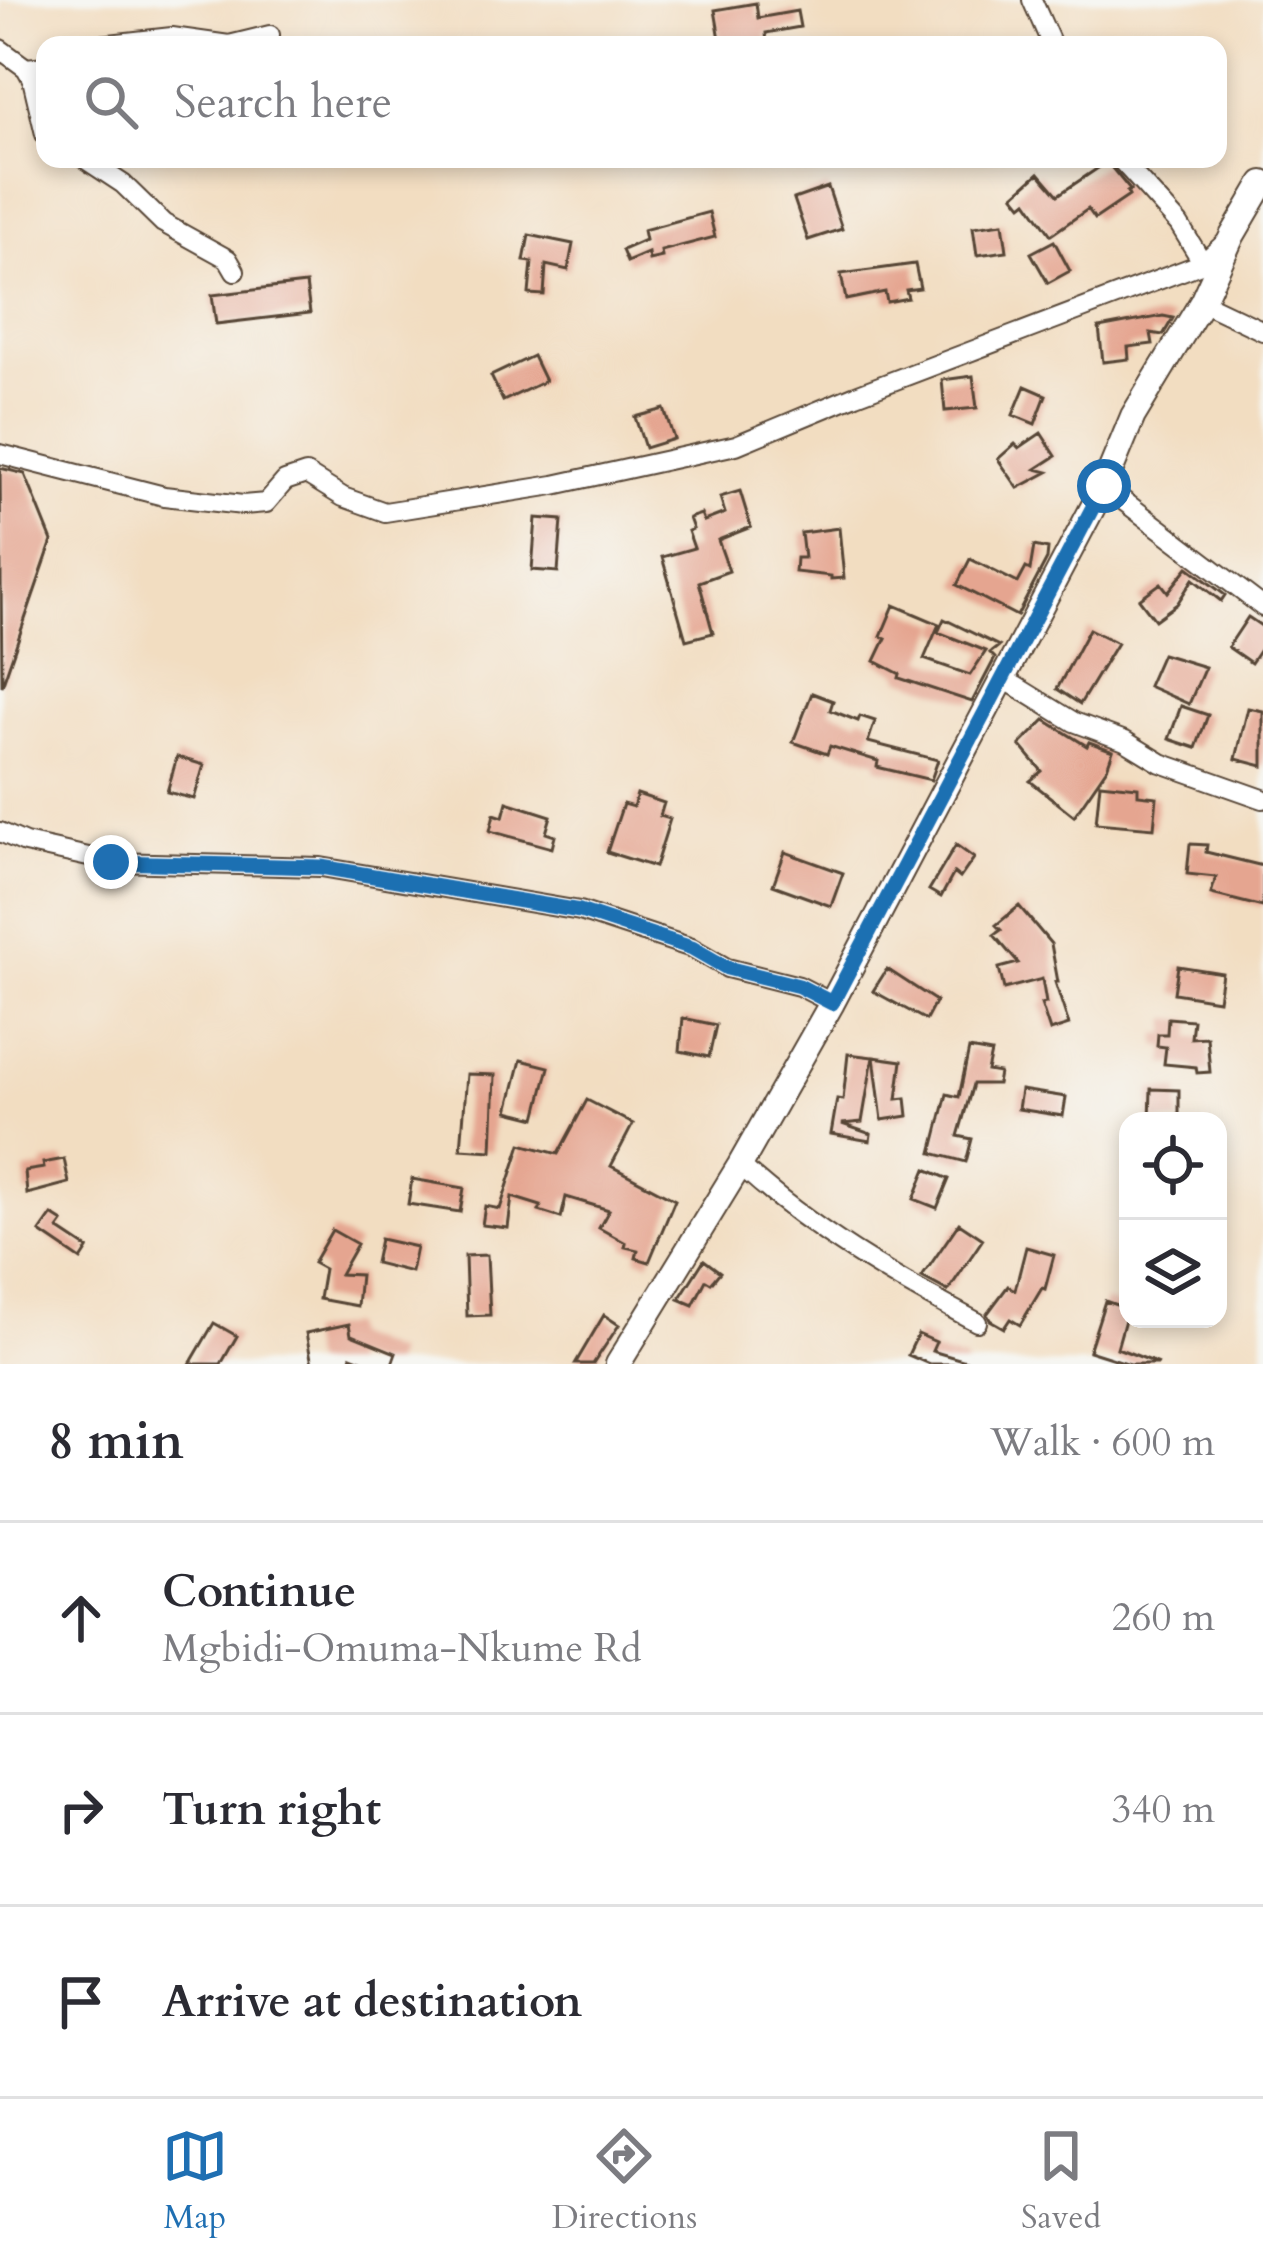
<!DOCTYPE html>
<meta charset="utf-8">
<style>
:root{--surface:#fff;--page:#f2f2f3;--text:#2b2b33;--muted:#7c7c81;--line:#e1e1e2;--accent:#1f6fb2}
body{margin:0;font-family:Cardo,serif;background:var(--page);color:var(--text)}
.controls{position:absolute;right:36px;bottom:36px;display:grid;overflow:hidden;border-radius:24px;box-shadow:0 6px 18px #0003}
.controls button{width:108px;height:108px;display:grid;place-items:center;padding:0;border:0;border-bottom:3px solid var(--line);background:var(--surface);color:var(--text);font:60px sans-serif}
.stop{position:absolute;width:36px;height:36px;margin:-27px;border:9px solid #1f6fb2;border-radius:50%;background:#fff}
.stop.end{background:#1f6fb2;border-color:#fff;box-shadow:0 3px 12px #0008}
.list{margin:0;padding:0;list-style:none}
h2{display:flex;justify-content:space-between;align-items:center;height:156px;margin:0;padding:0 48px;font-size:51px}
h2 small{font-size:39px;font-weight:400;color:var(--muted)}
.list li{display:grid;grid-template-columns:78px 1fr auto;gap:36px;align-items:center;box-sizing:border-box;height:192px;padding:0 48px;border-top:3px solid var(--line)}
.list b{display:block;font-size:45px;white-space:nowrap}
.list p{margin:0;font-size:39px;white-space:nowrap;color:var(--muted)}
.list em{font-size:39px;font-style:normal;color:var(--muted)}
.icon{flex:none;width:66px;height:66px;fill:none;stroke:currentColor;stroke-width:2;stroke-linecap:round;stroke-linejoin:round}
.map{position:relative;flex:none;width:1263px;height:1364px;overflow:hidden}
.search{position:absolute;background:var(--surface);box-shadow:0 6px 18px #0003;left:36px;right:36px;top:36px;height:132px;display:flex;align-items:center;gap:30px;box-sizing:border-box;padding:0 42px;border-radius:24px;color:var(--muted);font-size:45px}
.sheet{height:732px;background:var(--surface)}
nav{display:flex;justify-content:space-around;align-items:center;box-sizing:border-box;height:168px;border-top:3px solid var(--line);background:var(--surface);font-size:33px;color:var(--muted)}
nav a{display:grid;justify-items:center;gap:6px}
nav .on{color:var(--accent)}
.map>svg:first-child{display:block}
</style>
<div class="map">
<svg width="1263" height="1364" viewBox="0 0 1263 1364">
<rect width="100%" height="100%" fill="#f6f6f2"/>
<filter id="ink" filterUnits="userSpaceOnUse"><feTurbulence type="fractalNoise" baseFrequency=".00833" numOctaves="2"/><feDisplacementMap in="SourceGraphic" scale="24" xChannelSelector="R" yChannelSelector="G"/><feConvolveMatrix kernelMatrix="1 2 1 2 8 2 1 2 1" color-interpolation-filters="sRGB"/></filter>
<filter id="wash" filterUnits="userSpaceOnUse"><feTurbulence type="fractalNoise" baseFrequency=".004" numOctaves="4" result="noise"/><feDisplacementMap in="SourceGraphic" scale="48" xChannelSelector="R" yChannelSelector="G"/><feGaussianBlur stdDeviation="2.7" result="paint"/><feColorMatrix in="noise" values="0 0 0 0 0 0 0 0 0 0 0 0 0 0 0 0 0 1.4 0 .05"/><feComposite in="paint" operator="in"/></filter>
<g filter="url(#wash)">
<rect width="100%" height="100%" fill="#f2ddc1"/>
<g id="blocks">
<!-- building -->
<path fill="#e5a590" d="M756 3 758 18 797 11 800 27 766 33 767 45H721L715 10Z
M1107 162 1130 190 1127 192 1129 196 1095 219 1088 209 1051 235 1027 201 1022 205 1014 195 1039 173 1058 195Z
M828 187 842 229 808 240 794 199Z
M709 212 715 237 661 251 662 257 649 260 648 253 627 262 622 250 645 240 643 230Z
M1003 223 1007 251 977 255 973 227Z
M529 235 573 244 568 270 546 265 544 295 529 294 532 262 524 261Z
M1054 241 1070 271 1048 283 1031 253Z
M915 264 920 288 906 290 908 298 887 302 885 292 846 300 841 274Z
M306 284 310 313 216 324 212 295Z
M1163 316 1173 318 1163 335 1151 333 1153 344 1128 347 1129 359 1103 362 1099 328Z
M533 356 545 381 503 401 491 376Z
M973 376 977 408 945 411 942 380Z
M1025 386 1046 395 1035 424 1013 415Z
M664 409 674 439 645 448 635 417Z
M1041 433 1056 456 1036 469 1048 472 1018 488 998 459 1015 444 1019 448Z
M0 468 25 474 52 541 2 686Z
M740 491 751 527 718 540 729 571 699 582 713 633 686 640 662 557 694 548 688 531 693 529 689 518 701 514 704 521 725 513 720 497Z
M536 518 562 520 558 572 532 570Z
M839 528 844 578 831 579V576L795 572 796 558H804L801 533Z
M1034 546 1048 549 1047 559 1017 616 957 585 970 559 1018 583 1026 568 1030 570Z
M1188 567 1225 595 1221 601 1193 579 1177 604 1155 620 1139 599 1161 583 1168 592Z
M894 605 939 624 924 659 970 675 986 651 938 632 944 619 999 646 990 653 995 658 972 702 899 678 900 674 875 661 886 638 881 636Z
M1248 617 1263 627V645L1251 663 1228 647Z
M1089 629 1117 643 1080 704 1057 689Z
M1162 654 1205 667 1189 704 1148 686Z
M812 693 833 701 830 710 858 721 860 716 875 721 868 742 938 760 931 780 877 767 878 761 830 746 827 754 793 742Z
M1181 706 1208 715 1196 748 1169 739Z
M1248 708 1263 711V766L1236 759Z
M1045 720 1087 746 1089 742 1113 751 1107 768 1074 816 1030 781 1042 771 1020 745Z
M177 757 204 765 194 799 167 792Z
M1100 783 1138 787V795L1157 797 1154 828 1096 823Z
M637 794 664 803 660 816 670 819 655 867 607 852 623 804 633 807Z
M507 802 551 816 546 833 555 836 552 848 490 831 494 814 503 817Z
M1190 844 1207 845 1206 852 1263 866V907L1211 894 1216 877 1187 874Z
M956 845 974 858 960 878 954 873 941 897 929 890Z
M785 852 843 873 831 906 773 885Z
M1019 906 1051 944 1058 982H1055L1069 1025 1050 1031 1041 1004 1046 1003 1042 979 1004 989 999 968 1018 963 994 935 1001 930 996 925Z
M1178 966 1222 973 1218 1000 1174 993Z
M887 969 936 1001 926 1020 873 991Z
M683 1018 716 1025 709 1057 680 1051Z
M1168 1018 1193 1020 1191 1038 1207 1037 1210 1072 1197 1073 1196 1067 1164 1064 1166 1047 1157 1046 1158 1034H1167Z
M969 1049 991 1053 987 1071 999 1073 997 1084H973L958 1136 972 1139 966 1162 932 1153 947 1094 959 1097Z
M848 1054 873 1057 862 1122 842 1124 871 1134 870 1141 831 1134 837 1099 843 1100Z
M874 1057 902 1061 897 1099 906 1098 908 1116 882 1120Z
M521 1060 549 1067 536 1118 508 1111Z
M467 1074 495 1075 492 1151 461 1149Z
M1151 1089 1179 1090V1121H1150Z
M1021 1090 1066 1097 1063 1116 1018 1109Z
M587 1100 633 1124 611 1166 675 1200 649 1262 636 1258 638 1250 625 1247 626 1243 599 1228 609 1210 566 1197 561 1218 539 1211 541 1206 512 1197 508 1228 482 1225 485 1206 500 1209 521 1144 558 1154Z
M64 1159 69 1183 27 1194 25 1171 44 1168 43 1163Z
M926 1169 949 1179 937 1208 914 1199Z
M412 1179 464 1188 460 1212 408 1204Z
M52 1215 63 1222 58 1229 88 1249 81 1260 40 1232Z
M959 1223 983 1239 948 1291 922 1277Z
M332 1230 357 1244 340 1274 360 1275 357 1306 319 1299 324 1269 313 1263Z
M380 1239 416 1247 411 1272 375 1263Z
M1026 1247 1054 1255 1045 1289 1042 1288 1020 1325 1010 1319 1004 1328 990 1320 987 1314 1008 1286 1015 1290Z
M487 1255 490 1315 467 1316 465 1256Z
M704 1260 720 1272 711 1283 706 1280 693 1305 679 1299Z
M1105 1301 1128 1309 1117 1348 1159 1364H1130L1089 1351Z
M604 1315 619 1325 593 1364H575Z
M214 1323 237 1336 221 1364H190Z
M349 1324 351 1335 396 1353 392 1364H371L351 1356 352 1364H312L306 1333Z
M918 1334 936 1342 932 1351 966 1361 965 1364H929L908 1355Z"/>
</g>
</g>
<g filter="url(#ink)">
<use href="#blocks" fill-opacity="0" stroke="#564536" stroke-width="3"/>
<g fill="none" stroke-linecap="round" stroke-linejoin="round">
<!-- street casing -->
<g stroke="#564536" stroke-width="22">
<path id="street" d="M1032 0 1052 45
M100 45 172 37 229 45 270 35
M0 49 26 68 45 66
M26 68 32 79 45 134
M85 159 123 184 163 223 228 259 235 271
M1120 159 1179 224 1203 263
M1202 302 1263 331
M0 454 164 496 243 505 266 503 285 481 306 474 343 497 385 512 554 485 736 445 856 395 1203 263 1227 241
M1104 486 1263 607
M1001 677 1074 722 1125 741 1161 763 1263 799
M0 832 25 843 111 862 321 867 580 911 692 948 727 968 799 986 832 1003
M740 1165C811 1230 892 1277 977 1322"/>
</g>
<!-- secondary casing -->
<g stroke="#564536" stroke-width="28">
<path id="secondary" d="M618 1364 740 1165 832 1003 1104 486 1133 416 1202 302 1232 236 1263 183"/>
</g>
<!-- street -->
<use href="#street" stroke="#fff" stroke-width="18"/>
<!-- secondary -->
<use href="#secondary" stroke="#fff" stroke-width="24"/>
</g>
</g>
<g fill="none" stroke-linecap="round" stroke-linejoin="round" filter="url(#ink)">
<!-- route -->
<path stroke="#1f6fb2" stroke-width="15" d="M111 862 321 867 580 911 692 948 727 968 799 986 832 1003 1104 486"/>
</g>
</svg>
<div class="controls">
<button><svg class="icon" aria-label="locate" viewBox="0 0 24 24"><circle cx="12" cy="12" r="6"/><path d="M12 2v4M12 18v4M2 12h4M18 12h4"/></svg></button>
<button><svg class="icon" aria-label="layers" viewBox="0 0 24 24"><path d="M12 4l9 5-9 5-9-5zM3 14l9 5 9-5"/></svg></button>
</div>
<div class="stop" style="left:1104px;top:486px"></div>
<div class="stop end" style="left:111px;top:862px"></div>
<div class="search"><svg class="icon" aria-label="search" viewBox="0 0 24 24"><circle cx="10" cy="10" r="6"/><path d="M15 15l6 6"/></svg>Search here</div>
</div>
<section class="sheet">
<h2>8 min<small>Walk · 600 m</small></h2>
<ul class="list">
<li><svg class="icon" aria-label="ahead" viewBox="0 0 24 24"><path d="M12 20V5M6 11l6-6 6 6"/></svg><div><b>Continue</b><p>Mgbidi-Omuma-Nkume Rd</p></div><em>260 m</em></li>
<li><svg class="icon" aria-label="right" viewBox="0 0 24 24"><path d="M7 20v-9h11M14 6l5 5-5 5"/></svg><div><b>Turn right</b></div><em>340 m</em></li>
<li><svg class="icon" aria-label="arrive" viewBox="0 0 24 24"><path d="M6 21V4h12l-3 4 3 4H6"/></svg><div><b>Arrive at destination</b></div></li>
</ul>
</section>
<nav>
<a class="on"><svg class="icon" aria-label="map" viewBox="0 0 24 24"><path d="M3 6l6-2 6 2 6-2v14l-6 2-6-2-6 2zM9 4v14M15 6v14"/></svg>Map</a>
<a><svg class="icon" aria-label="directions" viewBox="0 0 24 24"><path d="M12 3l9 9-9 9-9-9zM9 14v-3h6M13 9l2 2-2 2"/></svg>Directions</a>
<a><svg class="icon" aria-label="saved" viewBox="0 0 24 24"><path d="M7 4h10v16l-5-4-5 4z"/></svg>Saved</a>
</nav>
